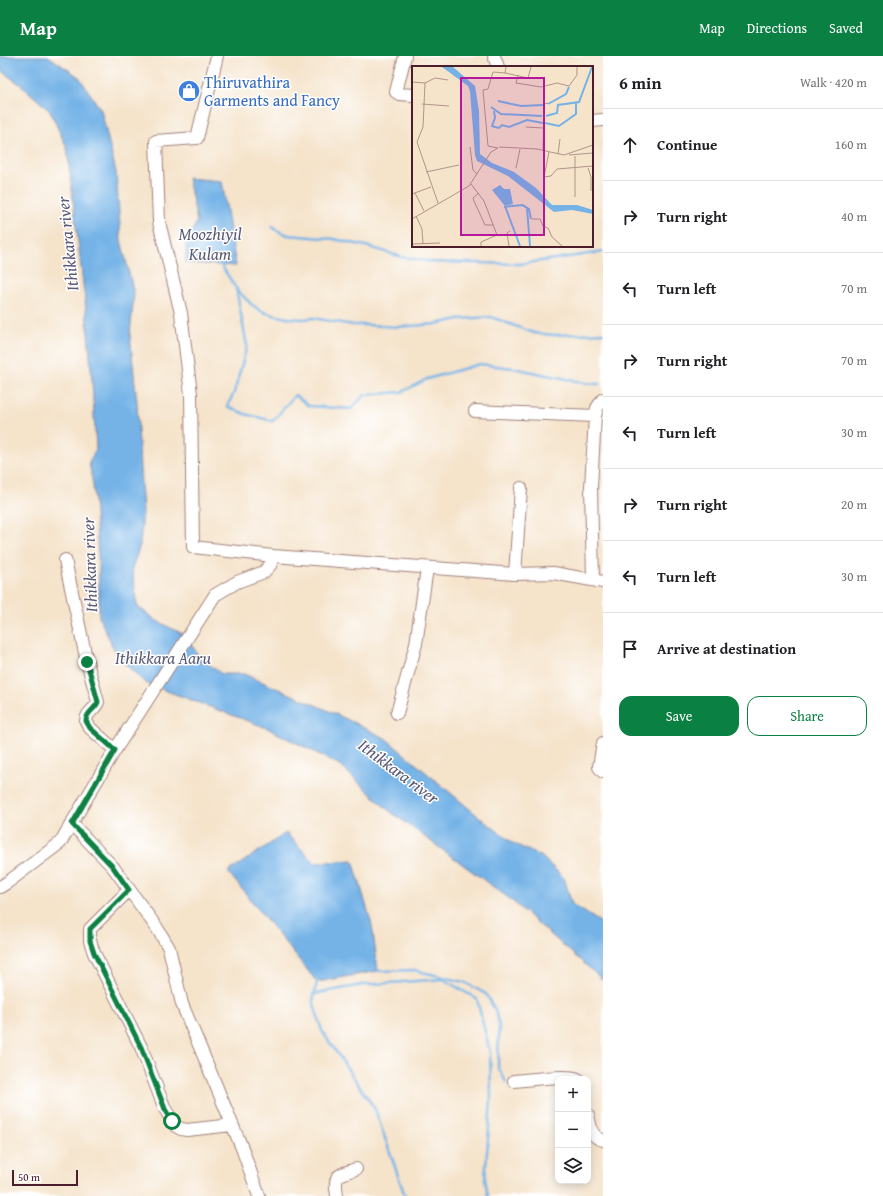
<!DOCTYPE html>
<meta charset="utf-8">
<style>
:root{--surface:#fff;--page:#f6f6f6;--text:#202124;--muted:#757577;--line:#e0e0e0;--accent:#0b8043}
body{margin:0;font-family:"Gentium Book Plus",serif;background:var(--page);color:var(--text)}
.controls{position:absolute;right:12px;bottom:12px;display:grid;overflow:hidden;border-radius:8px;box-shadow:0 2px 10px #0003}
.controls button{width:36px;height:36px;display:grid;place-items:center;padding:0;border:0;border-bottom:1px solid var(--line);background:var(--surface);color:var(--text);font:20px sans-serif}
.scale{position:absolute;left:12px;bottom:10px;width:66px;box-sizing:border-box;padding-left:4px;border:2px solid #4a1f2b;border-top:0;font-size:11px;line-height:14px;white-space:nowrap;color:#4a1f2b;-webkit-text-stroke:3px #fff;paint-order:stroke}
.stop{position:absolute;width:12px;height:12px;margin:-9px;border:3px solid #0b8043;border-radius:50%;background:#fff}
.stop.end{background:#0b8043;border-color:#fff;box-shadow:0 1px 4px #0008}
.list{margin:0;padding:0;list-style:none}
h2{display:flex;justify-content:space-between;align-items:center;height:52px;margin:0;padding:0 16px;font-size:17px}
h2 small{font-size:13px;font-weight:400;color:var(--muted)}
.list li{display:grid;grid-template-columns:26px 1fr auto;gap:12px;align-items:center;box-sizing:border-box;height:72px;padding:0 16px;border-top:1px solid var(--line)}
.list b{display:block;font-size:15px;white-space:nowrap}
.list em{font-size:13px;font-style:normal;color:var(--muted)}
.actions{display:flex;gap:8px;padding:12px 16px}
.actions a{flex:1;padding:9px 0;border:1px solid var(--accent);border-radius:12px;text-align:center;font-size:14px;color:var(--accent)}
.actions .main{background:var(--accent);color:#fff}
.icon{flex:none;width:22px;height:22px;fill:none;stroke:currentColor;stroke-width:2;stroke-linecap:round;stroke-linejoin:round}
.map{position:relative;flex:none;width:603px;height:1140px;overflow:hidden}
header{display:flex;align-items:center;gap:24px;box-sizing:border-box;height:56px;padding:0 20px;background:var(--accent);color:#fff}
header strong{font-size:19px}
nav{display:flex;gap:22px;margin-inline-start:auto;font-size:14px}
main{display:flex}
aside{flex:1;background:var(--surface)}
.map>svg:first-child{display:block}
</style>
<header>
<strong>Map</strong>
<nav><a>Map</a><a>Directions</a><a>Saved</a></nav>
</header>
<main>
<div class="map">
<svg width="603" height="1140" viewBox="0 0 603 1140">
<rect width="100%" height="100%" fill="#fff"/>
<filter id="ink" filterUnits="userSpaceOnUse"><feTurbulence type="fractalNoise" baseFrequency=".025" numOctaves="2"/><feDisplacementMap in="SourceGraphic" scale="8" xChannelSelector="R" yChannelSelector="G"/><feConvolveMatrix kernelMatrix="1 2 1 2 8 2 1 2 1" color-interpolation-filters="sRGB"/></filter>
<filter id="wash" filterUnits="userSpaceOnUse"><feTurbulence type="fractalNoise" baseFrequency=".012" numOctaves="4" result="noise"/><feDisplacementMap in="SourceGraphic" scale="16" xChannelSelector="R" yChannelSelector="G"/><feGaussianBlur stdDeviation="0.9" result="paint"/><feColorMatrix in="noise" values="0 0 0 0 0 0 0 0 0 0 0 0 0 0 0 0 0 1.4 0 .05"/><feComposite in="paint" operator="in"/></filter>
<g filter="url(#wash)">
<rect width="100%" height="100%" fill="#f5e3ca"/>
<!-- water -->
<path fill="#75b3e7" stroke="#606989" d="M0 0H48L79 21 101 54 116 116 121 184 134 238 130 279 137 347 140 412 143 456 140 489 132 512 137 550 157 565 185 579 200 602 222 618H244L336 658 385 682 478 760 513 787 542 801 564 822 572 848 603 868V924L510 843 388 754 340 709 267 672 145 627 117 600 99 561V511L93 429 89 406 96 393 92 325 86 253 67 92 50 55 21 29 0 14Z
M188 122 222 125 236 210 186 207V188L197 165Z
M286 777 315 807 353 804 372 869 378 915 317 926 228 816Z"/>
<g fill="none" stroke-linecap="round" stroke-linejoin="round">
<!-- stream -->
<path stroke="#75b3e7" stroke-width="2.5" d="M272 170 276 174 288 179 334 183 366 190 402 201 434 206 520 208 603 196
M220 207 237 234 251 248 261 255 273 259 287 262 303 263 313 262 353 269H368L397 271 436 268 459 263 491 261 534 277 554 279 603 277
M236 232 247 290 234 337 227 350 245 358 273 365 295 339 309 350 351 353 365 339 402 336 427 323 480 308 513 312 586 327 599 328
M378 915 414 914 464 926 486 938 495 954 499 969 498 1011 506 1026
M317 926 313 945 322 975 375 1053 405 1140
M314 938 362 929 443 923 477 943 490 996 491 1043 485 1123 488 1140"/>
</g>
</g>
<g filter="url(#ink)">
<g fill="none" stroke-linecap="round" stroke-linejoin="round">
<!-- minor casing -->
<g stroke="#a0817a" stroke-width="14">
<path id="minor" d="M405 0 396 36 399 38 413 39
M494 0 498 11
M592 65 603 64
M475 355 595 360
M273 500 515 518 553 517 603 526
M65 504 87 606 98 646C95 654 86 656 86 665L90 672 115 694
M515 518 521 432
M593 524 591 431 595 360 597 352 603 343
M397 657 416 588 427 512
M603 687 599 711 603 716
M72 768 113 811 157 872 169 892 182 948 242 1092 259 1140
M0 831 8 826 60 787 115 694 215 539 237 526 264 516 271 508 273 500 193 491 191 338 181 257 159 166 156 85 197 82 217 0
M129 834 90 873V885L94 897 141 991 165 1053 176 1070 181 1073 187 1074 232 1069
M514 1025C530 1024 565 1018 578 1023
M588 1059C591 1070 590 1081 603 1084
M337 1140C334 1118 336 1120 356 1113"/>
</g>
<!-- minor -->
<use href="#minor" stroke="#fff" stroke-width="12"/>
</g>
</g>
<g fill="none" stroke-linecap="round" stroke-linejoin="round" filter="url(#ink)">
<!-- route -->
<path stroke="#0b8043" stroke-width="5" d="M87 606 98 646C95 654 86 656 86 665L90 672 115 694 72 768 113 811 129 834 90 873V885L94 897 141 991 165 1053 172 1065"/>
</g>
<!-- icons -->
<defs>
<g id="shop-disc" transform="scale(1.15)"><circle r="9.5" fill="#3f7fe0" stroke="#fff"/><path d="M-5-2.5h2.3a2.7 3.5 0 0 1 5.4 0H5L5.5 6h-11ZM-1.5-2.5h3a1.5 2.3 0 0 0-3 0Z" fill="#fff"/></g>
</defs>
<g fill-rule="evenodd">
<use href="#shop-disc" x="189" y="35"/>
</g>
<g text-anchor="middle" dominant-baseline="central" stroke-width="3" stroke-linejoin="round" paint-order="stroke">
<!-- shop labels -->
<g font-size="16" fill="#366cbe" stroke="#fff" text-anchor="start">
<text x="204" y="26">Thiruvathira<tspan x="204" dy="18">Garments and Fancy</tspan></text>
</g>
<!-- water labels -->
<g font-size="17" font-style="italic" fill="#5b5a76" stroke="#fff">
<text x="210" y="177">Moozhiyil<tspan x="210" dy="20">Kulam</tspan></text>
<text transform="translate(67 188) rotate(-96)">Ithikkara river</text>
<text transform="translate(89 509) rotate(-92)">Ithikkara river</text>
<text x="163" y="601">Ithikkara Aaru</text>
<text transform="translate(399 715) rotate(37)">Ithikkara river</text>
</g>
</g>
<!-- overview -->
<g transform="translate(412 10)">
<rect width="181" height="181" fill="#f5e3ca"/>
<path d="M30 1H41L63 20 67 45 68 88 80 97 102 106 124 122 140 139H165L181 144V148L160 144 142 146 96 110 65 95 63 89 58 25 56 20ZM88 119 92 123H98L101 138 93 140 80 124Z" fill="#75b3e7"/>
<path fill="none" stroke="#75b3e7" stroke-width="2" d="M86 35 109 40 131 39M136 38 154 28 157 21M79 41 89 48 130 50M82 45 83 52 80 60 83 61 87 62 90 59 97 61 115 54 131 57M134 50 145 47 146 39 167 36 180 1M133 57 147 60 164 48V37M111 139 117 143 119 153M93 140 108 180M92 141 110 139 115 142 118 180"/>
<path fill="none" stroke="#b1958a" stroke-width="1" d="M93 7 116 12 119 1M106 9 104 17 129 21 145 17 157 20 165 9V1M0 16 13 17 11 61 5 76 26 137M13 17 23 12 36 14M10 38 37 40M114 61 131 62M58 81 61 104 65 108M87 81 125 83 152 89 181 79M131 84 132 38 136 37M137 86 132 111 139 110 145 103 181 100M146 88 148 73M157 89 181 87M163 90V131M104 102 108 83M176 102 179 111V125M14 106 47 99M59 118 72 135 85 169 69 176V180M3 127 12 145M67 127 61 132 62 135 73 159H81M0 128 19 121M4 150 10 163 11 178M0 153 57 120 79 86 86 82 76 80 71 24 76 23 81 6 93 7 94 1M120 153H128L131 160 136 162 140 171 150 180M0 178 28 177M97 180 95 167 98 165"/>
<path fill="#b5179e" fill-opacity="0.15" stroke="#b5179e" stroke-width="2" d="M49 12H132V169H49Z"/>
<rect width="181" height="181" fill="none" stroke="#4a1f2b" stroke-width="2"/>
</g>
</svg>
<div class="controls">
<button>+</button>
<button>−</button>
<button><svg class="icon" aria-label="layers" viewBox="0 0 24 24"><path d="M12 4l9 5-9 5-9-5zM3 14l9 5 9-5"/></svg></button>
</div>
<div class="scale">50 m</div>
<div class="stop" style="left:172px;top:1065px"></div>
<div class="stop end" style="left:87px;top:606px"></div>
</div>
<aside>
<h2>6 min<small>Walk · 420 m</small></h2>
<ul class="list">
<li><svg class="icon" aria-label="ahead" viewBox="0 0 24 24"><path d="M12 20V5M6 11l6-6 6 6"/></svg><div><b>Continue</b></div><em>160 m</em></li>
<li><svg class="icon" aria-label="right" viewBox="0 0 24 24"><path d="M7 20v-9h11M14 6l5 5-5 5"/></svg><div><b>Turn right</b></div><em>40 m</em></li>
<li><svg class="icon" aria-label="left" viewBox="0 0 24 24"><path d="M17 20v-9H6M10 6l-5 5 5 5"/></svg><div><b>Turn left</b></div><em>70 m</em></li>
<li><svg class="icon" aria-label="right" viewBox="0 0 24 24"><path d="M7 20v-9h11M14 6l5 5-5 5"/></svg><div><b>Turn right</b></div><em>70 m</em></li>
<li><svg class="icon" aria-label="left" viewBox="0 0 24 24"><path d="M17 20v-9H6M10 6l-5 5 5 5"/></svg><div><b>Turn left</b></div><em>30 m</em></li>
<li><svg class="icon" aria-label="right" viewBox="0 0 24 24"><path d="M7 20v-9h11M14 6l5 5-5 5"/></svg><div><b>Turn right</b></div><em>20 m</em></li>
<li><svg class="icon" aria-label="left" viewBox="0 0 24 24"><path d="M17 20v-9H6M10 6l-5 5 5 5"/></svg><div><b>Turn left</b></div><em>30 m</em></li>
<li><svg class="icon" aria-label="arrive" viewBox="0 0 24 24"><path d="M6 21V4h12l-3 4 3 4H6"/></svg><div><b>Arrive at destination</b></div></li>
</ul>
<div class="actions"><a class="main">Save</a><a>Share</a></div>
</aside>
</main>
